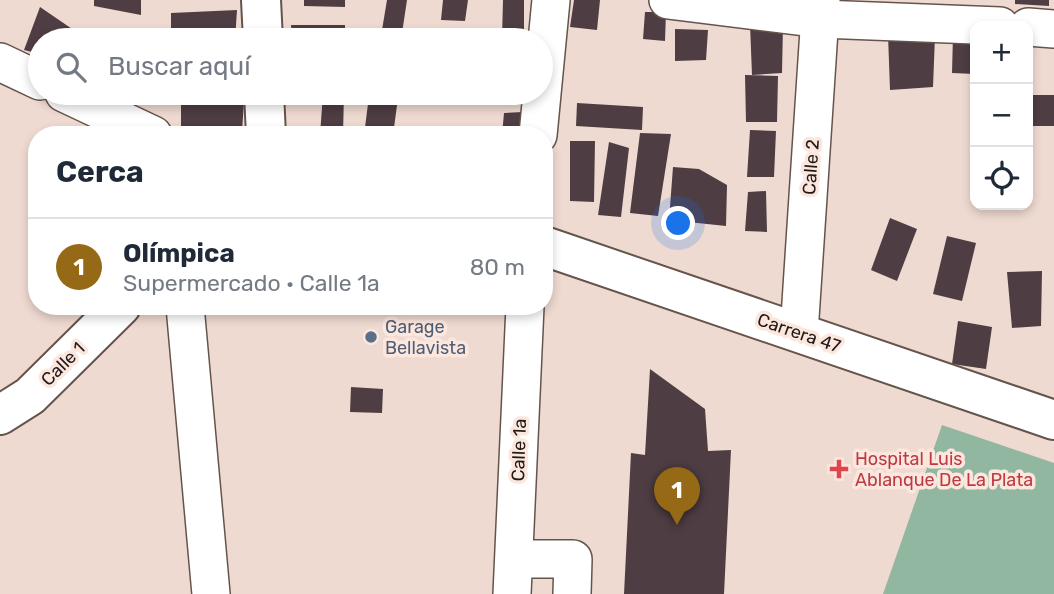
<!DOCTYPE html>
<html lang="es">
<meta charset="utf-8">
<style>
:root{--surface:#fff;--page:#f2f2f3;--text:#1f2937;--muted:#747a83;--line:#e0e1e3;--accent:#956915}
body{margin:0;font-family:Rubik,sans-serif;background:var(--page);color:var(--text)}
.controls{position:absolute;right:21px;top:21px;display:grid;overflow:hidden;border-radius:14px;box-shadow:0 4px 10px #0003}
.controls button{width:63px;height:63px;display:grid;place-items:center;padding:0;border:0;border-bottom:2px solid var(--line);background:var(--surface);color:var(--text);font:35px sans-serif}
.you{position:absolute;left:679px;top:224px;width:24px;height:24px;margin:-18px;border:5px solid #fff;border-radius:50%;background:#1a73e8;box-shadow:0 0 0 10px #1a73e833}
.badge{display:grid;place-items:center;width:46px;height:46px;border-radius:50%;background:var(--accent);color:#fff;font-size:23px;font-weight:700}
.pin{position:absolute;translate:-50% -58px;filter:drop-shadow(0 2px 4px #0008)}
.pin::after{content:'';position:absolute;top:37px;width:24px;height:21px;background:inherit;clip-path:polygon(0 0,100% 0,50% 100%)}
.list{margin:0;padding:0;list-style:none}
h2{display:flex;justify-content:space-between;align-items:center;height:91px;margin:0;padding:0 28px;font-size:30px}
h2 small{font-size:23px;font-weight:400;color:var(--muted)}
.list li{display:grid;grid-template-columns:46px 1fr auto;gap:21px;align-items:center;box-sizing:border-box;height:98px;padding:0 28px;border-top:2px solid var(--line)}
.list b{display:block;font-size:26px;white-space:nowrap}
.list p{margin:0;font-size:23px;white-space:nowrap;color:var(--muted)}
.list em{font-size:23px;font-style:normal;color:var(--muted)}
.icon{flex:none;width:38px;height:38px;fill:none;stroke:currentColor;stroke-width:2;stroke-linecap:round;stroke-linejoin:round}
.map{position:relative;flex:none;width:1054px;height:594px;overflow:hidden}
.search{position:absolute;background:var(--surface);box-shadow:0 4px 10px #0003;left:28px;top:28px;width:525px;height:77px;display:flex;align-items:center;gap:18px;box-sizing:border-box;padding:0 24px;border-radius:38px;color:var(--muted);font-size:26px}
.panel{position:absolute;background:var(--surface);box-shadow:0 4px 10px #0003;left:28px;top:126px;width:525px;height:189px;border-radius:28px}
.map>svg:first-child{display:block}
</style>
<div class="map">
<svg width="1054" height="594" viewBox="0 0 1054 594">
<rect width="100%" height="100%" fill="#efdad1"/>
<!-- green -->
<path fill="#92b7a1" d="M942 425 1054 463V594H883Z"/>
<!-- building -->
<path fill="#4e3d43" d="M94 0H141V15L94 6Z
M304 0H345V7L304 6Z
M387 0H407L401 40 381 36Z
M443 0H468L465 21 441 20Z
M503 0H524V38H502Z
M574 0H600L597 30 570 27Z
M1015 0H1049V6L1015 4Z
M40 7 78 33 76 40H40V54L24 50Z
M237 10 235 40 171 37V13Z
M645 12H666L665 41 643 39Z
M750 24H783L782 73 752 75Z
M291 25H345V40H292Z
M675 29 708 30 706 60 675 61Z
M888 35 935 36 933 87 890 90Z
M953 35 975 36V74L952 73Z
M745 75 778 76 777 122H746Z
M323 93H344L343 135H320Z
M1028 95H1054V126H1028Z
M369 96 398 98 393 135H364Z
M181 101H244L242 132 181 129Z
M577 103 643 107 642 130 576 126Z
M523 112 522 135H502L504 113Z
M750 130 776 131 774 177H747Z
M640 133 671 134 658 216 630 213Z
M570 141H595L594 202 570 201Z
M609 142 629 148 621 217 598 215Z
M673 167 699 169 727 185 726 226 669 220Z
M766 191 767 232 745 231 748 192Z
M890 218 917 229 897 281 871 270Z
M947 236 976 243 962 301 933 294Z
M1042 271 1041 326 1012 328 1007 272Z
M958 321 992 327 986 369 952 364Z
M650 369 705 409 708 451 731 450 724 594H624L631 453 645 455Z
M351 387 383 389 382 413 350 412Z"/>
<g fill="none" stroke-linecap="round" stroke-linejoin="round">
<!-- minor casing -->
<g stroke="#65544c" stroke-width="40">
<path id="minor" d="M668 0 821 19 1000 26
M1028 27 1054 29
M0 62 40 81
M64 93 153 135
M538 135 551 0
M185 306 211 594
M799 333 821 0
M514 559H573L572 594
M512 594 525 306"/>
</g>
<!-- major casing -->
<g stroke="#65544c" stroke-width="42">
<path id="major" d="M261 0 263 40
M264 93 266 135
M544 246 1054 420
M0 415 30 396 121 306"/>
</g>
<!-- minor -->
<use href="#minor" stroke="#fff" stroke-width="37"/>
<!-- major -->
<use href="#major" stroke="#fff" stroke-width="38"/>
</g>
<!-- markers -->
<circle fill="#5c6f8a" stroke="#fce7de" stroke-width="2.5" cx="371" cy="337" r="7"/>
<path fill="#e0444e" stroke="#fce7de" stroke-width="2.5" d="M835.5 458.5h7v7h7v7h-7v7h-7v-7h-7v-7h7z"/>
<g text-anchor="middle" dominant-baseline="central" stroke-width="7" stroke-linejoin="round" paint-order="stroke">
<!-- street labels -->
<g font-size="18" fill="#211a17" stroke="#fce7de">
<text transform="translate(811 167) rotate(-86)">Calle 2</text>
<text transform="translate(799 333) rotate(19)">Carrera 47</text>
<text transform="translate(63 364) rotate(-45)">Calle 1</text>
<text transform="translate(519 450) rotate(-88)">Calle 1a</text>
</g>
<!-- service labels -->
<g font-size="18" fill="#4e5e75" stroke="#fce7de" text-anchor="start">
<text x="385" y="327">Garage<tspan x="385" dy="21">Bellavista</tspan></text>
</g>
<!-- health labels -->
<g font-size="18" fill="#be3a42" stroke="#fce7de" text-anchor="start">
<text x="855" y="459">Hospital Luis<tspan x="855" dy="21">Ablanque De La Plata</tspan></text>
</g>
</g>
</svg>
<div class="controls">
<button>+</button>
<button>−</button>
<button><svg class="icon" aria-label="locate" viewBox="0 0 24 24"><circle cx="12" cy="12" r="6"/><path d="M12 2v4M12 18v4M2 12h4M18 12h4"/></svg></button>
</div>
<div class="you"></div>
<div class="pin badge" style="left:677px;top:525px">1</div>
<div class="search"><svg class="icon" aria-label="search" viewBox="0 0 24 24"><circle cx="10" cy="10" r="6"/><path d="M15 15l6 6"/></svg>Buscar aquí</div>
<section class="panel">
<h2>Cerca<small></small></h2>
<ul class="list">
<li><span class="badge">1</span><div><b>Olímpica</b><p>Supermercado · Calle 1a</p></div><em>80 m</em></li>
</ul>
</section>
</div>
